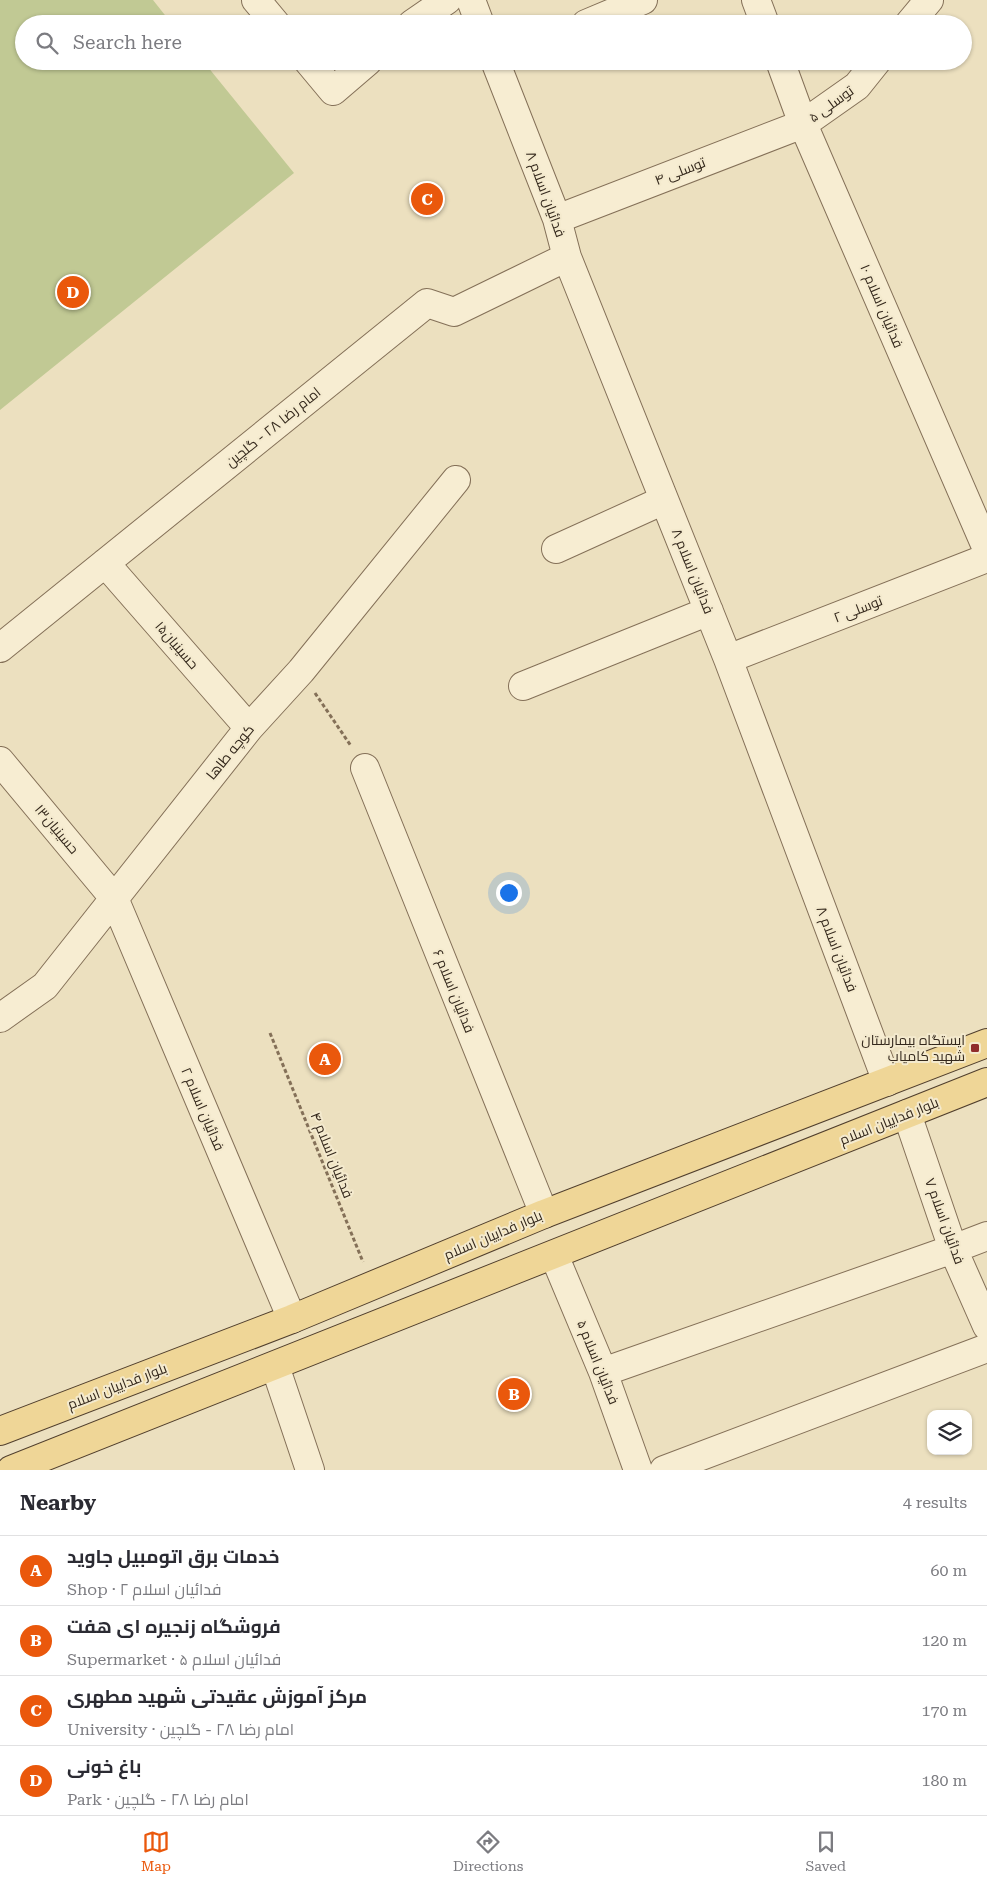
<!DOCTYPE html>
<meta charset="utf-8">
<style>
:root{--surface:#fff;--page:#f2f2f3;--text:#2b2b33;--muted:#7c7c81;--line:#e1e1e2;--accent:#ea580c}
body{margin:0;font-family:"Roboto Serif",Cairo,serif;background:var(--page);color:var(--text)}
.controls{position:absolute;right:15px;bottom:15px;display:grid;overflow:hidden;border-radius:10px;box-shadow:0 1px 4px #0004}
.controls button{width:45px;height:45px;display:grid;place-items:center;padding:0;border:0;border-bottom:1px solid var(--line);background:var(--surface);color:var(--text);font:25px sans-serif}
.you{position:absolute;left:508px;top:892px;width:18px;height:18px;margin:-12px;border:4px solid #fff;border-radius:50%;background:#1a73e8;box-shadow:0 0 0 8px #1a73e833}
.badge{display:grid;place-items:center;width:32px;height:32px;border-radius:50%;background:var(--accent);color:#fff;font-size:16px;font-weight:700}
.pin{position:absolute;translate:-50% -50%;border:2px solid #fff;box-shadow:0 1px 5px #0006}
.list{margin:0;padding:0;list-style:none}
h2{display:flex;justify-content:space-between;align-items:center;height:65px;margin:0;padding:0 20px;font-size:21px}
h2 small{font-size:16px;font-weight:400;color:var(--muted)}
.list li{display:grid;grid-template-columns:32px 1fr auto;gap:15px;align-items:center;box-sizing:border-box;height:70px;padding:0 20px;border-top:1px solid var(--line)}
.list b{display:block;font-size:19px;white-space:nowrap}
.list p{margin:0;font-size:16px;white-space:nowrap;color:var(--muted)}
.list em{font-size:16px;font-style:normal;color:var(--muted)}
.icon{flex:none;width:28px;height:28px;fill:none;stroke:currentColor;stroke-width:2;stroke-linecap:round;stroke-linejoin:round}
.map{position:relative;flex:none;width:987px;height:1470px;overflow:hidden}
.search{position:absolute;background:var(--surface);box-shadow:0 1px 4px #0004;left:15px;right:15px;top:15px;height:55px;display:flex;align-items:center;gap:12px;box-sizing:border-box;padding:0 18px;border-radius:28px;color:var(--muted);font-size:19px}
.sheet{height:345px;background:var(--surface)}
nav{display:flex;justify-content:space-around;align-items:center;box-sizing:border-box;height:70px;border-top:1px solid var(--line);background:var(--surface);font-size:14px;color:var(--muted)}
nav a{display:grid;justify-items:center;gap:2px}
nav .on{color:var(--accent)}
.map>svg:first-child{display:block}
</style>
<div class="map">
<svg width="987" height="1470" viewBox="0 0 987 1470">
<rect width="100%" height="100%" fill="#ece0bf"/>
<!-- green -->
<path fill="#c1c994" d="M0 0H153L172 24H24V61H203L294 173 0 410Z"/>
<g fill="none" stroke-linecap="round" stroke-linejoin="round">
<!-- minor casing -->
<g stroke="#847058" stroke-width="30">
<path id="minor" d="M256 0 276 24
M471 0 480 24
M756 0 765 24
M412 24 447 0
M586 24 643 0
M909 24 929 0
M308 61 333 91 368 61
M495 61 557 219 567 257 728 659 887 1082
M780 61 803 124 987 549
M557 219 803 124 857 86 877 61
M556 549 664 500
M105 563 249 728
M0 648 427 303 454 312 567 257
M728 659 987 558
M523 686 709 611
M0 761 114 898 292 1319
M365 768 544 1214
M0 1018 45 986 249 728 301 671 456 480
M907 1114 953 1249 987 1326
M554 1255 603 1372 638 1470
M275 1366 310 1470
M603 1372 953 1249 987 1236
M664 1470 987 1348"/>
</g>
<!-- major casing -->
<g stroke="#513f2d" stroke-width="30">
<path id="major" d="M0 1431 292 1319 544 1214 987 1043
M11 1470 987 1082"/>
</g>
<!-- path -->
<path stroke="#847058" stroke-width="3" stroke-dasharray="4 2.5" stroke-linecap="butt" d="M315 693 351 746
M270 1033 363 1262"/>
<!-- minor -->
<use href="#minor" stroke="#f7edd2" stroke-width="28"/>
<!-- major -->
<use href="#major" stroke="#efd697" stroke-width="28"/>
</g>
<!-- markers -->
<rect fill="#902c2b" stroke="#f4eace" stroke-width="2" x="970" y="1043" width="10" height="10" rx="2.5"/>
<g text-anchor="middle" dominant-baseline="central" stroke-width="4" stroke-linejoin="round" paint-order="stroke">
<!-- street labels -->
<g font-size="14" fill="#34281c" stroke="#f4eace">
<text transform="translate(831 104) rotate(-36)">توسلی ۵</text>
<text transform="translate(680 171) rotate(-21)">توسلی ۴</text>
<text transform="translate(546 194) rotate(70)">فدائیان اسلام ۸</text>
<text transform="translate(882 306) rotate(67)">فدائیان اسلام ۱۰</text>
<text transform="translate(273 427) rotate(-39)">امام رضا ۲۸ - گلچین</text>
<text transform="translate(693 571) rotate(68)">فدائیان اسلام ۸</text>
<text transform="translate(858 609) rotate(-21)">توسلی ۲</text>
<text transform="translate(177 645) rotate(49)">حسینیان۱۵</text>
<text transform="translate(230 752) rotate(-51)">کوچه طاها</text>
<text transform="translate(57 829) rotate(50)">حسینیان۱۳</text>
<text transform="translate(837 949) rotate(69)">فدائیان اسلام ۸</text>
<text transform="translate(454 991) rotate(68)">فدائیان اسلام ۶</text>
<text transform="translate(203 1109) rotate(67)">فدائیان اسلام ۲</text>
<text transform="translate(889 1121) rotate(-22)">بلوار فداییان اسلام</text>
<text transform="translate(332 1155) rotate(68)">فدائیان اسلام ۴</text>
<text transform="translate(945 1221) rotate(70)">فدائیان اسلام ۷</text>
<text transform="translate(493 1235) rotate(-23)">بلوار فداییان اسلام</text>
<text transform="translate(598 1362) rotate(68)">فدائیان اسلام ۵</text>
<text transform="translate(117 1386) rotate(-21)">بلوار فداییان اسلام</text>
</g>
<!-- poi labels -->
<g font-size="14" fill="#34281c" stroke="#f4eace" text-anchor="end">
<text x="965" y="1040">ایستگاه بیمارستان<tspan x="965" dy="16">شهید کامیاب</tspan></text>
</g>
</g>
</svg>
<div class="controls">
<button><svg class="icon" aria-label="layers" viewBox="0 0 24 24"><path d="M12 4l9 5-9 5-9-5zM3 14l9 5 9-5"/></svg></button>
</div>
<div class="you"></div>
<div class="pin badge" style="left:325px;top:1059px">A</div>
<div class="pin badge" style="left:514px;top:1394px">B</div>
<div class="pin badge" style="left:427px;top:199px">C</div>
<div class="pin badge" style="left:73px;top:292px">D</div>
<div class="search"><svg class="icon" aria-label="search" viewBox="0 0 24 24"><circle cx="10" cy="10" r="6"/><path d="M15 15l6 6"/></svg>Search here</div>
</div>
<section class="sheet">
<h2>Nearby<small>4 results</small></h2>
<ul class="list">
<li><span class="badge">A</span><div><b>خدمات برق اتومبیل جاوید</b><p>Shop · فدائیان اسلام ۲</p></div><em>60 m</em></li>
<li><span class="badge">B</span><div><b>فروشگاه زنجیره ای هفت</b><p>Supermarket · فدائیان اسلام ۵</p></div><em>120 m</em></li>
<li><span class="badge">C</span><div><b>مرکز آموزش عقیدتی شهید مطهری</b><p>University · امام رضا ۲۸ - گلچین</p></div><em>170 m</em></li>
<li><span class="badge">D</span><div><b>باغ خونی</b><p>Park · امام رضا ۲۸ - گلچین</p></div><em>180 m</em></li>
</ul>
</section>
<nav>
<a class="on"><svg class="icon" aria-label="map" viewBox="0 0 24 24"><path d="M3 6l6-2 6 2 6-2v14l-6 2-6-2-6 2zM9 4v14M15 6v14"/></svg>Map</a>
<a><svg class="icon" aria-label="directions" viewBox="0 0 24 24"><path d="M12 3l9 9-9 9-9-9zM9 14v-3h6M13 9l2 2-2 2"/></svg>Directions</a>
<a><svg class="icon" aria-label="saved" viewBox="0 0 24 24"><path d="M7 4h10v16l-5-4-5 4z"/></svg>Saved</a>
</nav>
